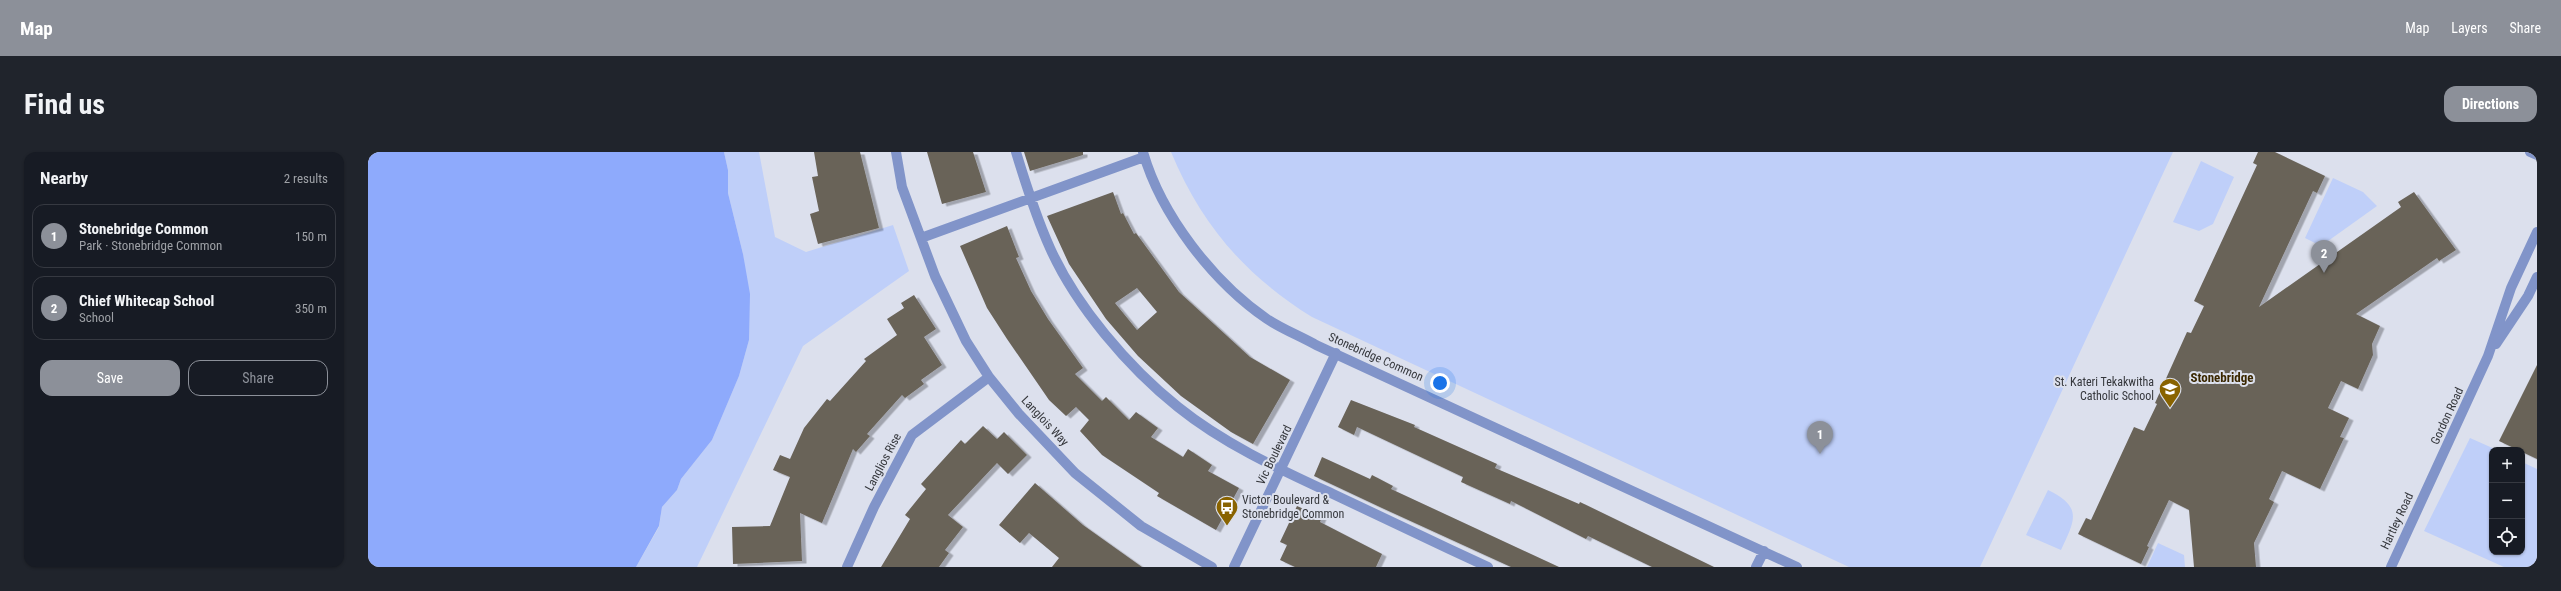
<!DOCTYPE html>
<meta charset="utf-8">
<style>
:root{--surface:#171b24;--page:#20242c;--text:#f1f3f6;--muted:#9ea1a6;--line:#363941;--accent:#8c9099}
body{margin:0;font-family:"Roboto Condensed",sans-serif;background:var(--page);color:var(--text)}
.controls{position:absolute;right:12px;bottom:12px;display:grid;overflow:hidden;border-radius:8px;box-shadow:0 1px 3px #0004}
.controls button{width:36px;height:36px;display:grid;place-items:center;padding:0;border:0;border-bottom:1px solid var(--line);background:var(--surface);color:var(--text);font:20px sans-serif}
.you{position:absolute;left:1072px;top:231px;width:14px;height:14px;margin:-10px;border:3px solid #fff;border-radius:50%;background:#1a73e8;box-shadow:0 0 0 6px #1a73e833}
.badge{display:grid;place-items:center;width:26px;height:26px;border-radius:50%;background:var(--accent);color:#fff;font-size:13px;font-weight:700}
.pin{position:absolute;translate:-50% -33px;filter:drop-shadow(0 1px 2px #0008)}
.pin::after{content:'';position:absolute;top:21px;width:14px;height:12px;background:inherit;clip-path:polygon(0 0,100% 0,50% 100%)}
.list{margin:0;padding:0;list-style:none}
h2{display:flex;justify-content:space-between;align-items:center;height:52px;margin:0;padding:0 16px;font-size:17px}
h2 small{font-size:13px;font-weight:400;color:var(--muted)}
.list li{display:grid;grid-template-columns:26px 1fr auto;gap:12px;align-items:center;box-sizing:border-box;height:64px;margin:0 8px 8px;padding:0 8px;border:1px solid var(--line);border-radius:12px}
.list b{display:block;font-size:15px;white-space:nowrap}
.list p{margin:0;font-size:13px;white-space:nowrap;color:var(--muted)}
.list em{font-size:13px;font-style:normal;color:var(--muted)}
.actions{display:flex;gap:8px;padding:12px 16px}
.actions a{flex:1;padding:9px 0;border:1px solid var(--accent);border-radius:12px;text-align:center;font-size:14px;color:var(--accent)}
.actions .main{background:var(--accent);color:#fff}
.icon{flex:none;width:22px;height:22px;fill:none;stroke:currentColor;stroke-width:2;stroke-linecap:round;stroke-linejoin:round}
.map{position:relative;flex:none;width:2169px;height:415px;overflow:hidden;border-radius:12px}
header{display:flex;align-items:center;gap:24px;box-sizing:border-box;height:56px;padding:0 20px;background:var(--accent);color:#fff}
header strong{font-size:19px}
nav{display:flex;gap:22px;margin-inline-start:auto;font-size:14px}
.intro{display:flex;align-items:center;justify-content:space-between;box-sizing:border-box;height:96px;padding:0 24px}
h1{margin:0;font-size:28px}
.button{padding:10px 18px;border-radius:12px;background:var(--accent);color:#fff;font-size:14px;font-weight:700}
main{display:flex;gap:24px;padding:0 24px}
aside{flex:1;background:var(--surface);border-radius:12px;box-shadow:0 1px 3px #0004}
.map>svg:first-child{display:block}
</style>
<header>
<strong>Map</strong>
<nav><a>Map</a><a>Layers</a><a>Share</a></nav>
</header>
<div class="intro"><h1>Find us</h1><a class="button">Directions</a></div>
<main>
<aside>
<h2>Nearby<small>2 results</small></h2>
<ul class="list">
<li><span class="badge">1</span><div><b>Stonebridge Common</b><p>Park · Stonebridge Common</p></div><em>150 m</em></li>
<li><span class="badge">2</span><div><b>Chief Whitecap School</b><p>School</p></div><em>350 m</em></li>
</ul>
<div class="actions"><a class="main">Save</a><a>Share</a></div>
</aside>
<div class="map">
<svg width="2169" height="415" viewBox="0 0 2169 415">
<defs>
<filter id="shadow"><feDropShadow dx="4.5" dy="2.5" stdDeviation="0" flood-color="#0004"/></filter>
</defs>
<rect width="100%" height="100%" fill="#dce0ed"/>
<!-- green -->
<path fill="#bfcff9" d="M356 0H391L407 85 438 100 525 73 541 119 435 194 329 415H268L291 375 294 355 309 338 313 327 344 288 371 224 381 188 375 102 360 41V18Z
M803 0H1805L1612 415H1481L944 165C877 123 834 74 803 0Z
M1833 9 1866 25 1845 72 1831 79 1805 70Z
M1965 26 1995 40 2009 54 1953 94 1937 86Z
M2102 286 2129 298H2124V400H2154V310L2169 317V415H2136L2056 379Z
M1680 338C1715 355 1707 368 1693 398L1658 383Z
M1790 391 1816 403 1817 415H1779Z"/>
<!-- water -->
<path fill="#8eaafc" d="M0 0H356L360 18V41L375 102 382 142 381 188 371 224 344 288 313 327 309 338 294 355 291 374 268 415H0Z"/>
<!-- building -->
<path fill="#696359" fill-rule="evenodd" filter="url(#shadow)" d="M446 0H492L511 76 450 92 442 62 451 59 444 25 450 24Z
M559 0H605L618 40 574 52Z
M656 0H715V3L662 19Z
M1890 0H1907L1957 24 1949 41 1945 39 1891 155 2033 55 2030 50 2046 40 2088 98 2071 109 2069 106 1988 162 2012 174 2004 192 2005 203 1990 237 1973 229 1960 256 1981 266 1972 285 1976 286 1952 337 1914 319 1901 347 1906 350 1886 391 1888 415H1826L1821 358 1801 348 1779 394 1781 395 1773 412 1710 382 1718 366 1723 368 1766 275 1776 279 1789 252 1787 251 1819 180 1823 181 1836 154 1826 149 1889 13 1885 11Z
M745 40 753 62 755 61 766 82 768 81 811 140 882 205 922 228 885 292 863 280 813 244 770 204 738 167 701 112 679 64ZM769 136 789 160 769 178 747 151Z
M639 74 651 105 648 106 663 139 680 167 715 216 707 222 734 249 738 245 761 268 768 260 790 276 783 285 815 305 820 297 844 313 840 319 871 336 848 378 789 344 791 341 734 303 712 279 721 268 708 255 698 264 681 248 639 187 619 156 592 94Z
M546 143 568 177 556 185 574 213 553 228 556 232 537 246 534 243 499 282 502 284 488 300 485 297 454 371 432 361 434 409 365 412 364 375 402 374 422 325 405 318 412 303 422 307 436 276 459 247 462 249 498 209 496 207 529 183 519 167 536 156 533 151Z
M2169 213V307L2131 289Z
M983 248 1047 273 1046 275 1129 312 1127 316 1211 352 1212 350 1346 415H1284L1220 384 1218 387 1143 349 1142 352 1093 330 1095 325 989 275 986 283 970 275Z
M615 274 629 287 636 280 659 303 640 322 629 311 580 363 595 375 577 398 581 401 571 415H513L542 367 537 363 558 337 553 332 593 288 597 292Z
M954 305 1002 327 1004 323 1025 334 1023 337 1191 415H1143L1014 356 946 324Z
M667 331 715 373 774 415H684L691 406 661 381 652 391 631 373Z
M929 354 954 365 952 370 1014 402 1008 415H927L912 408 919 393 912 390Z"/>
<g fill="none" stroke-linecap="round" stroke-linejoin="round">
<!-- minor -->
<path stroke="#8194c9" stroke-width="10" d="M528 0 534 35 567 124 598 189 621 225 651 262 707 321 773 374 844 415
M648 0C658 33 668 65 682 96 708 154 760 215 810 255 856 292 911 317 965 342 1016 366 1068 391 1120 415
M775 0C793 63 845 130 899 167 914 177 932 184 948 193L1429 415
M2162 0 2169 3
M553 86 776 5
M2128 192 2160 144 2169 125
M479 415 506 355 544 283 621 225
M866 415 968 201
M1388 415 1396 399
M2023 415 2120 204 2143 136 2169 80"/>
</g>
<!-- icons -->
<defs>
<g id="school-pin" transform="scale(1.15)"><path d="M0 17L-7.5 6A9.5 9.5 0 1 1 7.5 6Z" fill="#896300" stroke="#dce0ed"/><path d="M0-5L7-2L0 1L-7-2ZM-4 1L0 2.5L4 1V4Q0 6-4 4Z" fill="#fff"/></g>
<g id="bus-pin" transform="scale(1.15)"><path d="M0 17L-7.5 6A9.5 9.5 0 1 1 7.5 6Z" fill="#896300" stroke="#dce0ed"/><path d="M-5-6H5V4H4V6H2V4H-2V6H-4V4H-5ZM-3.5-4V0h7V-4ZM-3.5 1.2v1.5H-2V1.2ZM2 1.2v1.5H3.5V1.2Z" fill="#fff"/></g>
</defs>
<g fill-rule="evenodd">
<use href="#school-pin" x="1802" y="237"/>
<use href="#bus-pin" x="859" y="355"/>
</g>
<g text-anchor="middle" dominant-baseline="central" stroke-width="4" stroke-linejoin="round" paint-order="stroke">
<!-- street labels -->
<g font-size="12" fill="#35373c" stroke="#dce0ed">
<text transform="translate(1008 205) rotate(24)">Stonebridge Common</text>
<text transform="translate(2079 264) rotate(-65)">Gordon Road</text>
<text transform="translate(677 269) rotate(47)">Langlois Way</text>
<text transform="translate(906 303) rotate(-64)">Vic Boulevard</text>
<text transform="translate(515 310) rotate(-62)">Langlios Rise</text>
<text transform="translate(2029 369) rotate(-65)">Hartley Road</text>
</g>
<!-- poi labels -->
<g font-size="12" fill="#35373c" stroke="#dce0ed" text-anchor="end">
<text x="1786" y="230">St. Kateri Tekakwitha<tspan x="1786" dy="14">Catholic School</tspan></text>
<text x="874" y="348" text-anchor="start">Victor Boulevard &amp;<tspan x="874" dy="14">Stonebridge Common</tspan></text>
</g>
<!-- neighbourhood labels -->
<g font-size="13" font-weight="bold" fill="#3a2700" stroke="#dce0ed">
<text x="1854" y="225">Stonebridge</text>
</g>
</g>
</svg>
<div class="controls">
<button>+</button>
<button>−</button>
<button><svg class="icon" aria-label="locate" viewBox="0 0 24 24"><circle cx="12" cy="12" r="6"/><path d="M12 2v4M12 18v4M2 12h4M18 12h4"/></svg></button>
</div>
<div class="you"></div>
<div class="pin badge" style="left:1452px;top:302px">1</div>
<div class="pin badge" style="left:1956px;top:121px">2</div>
</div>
</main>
